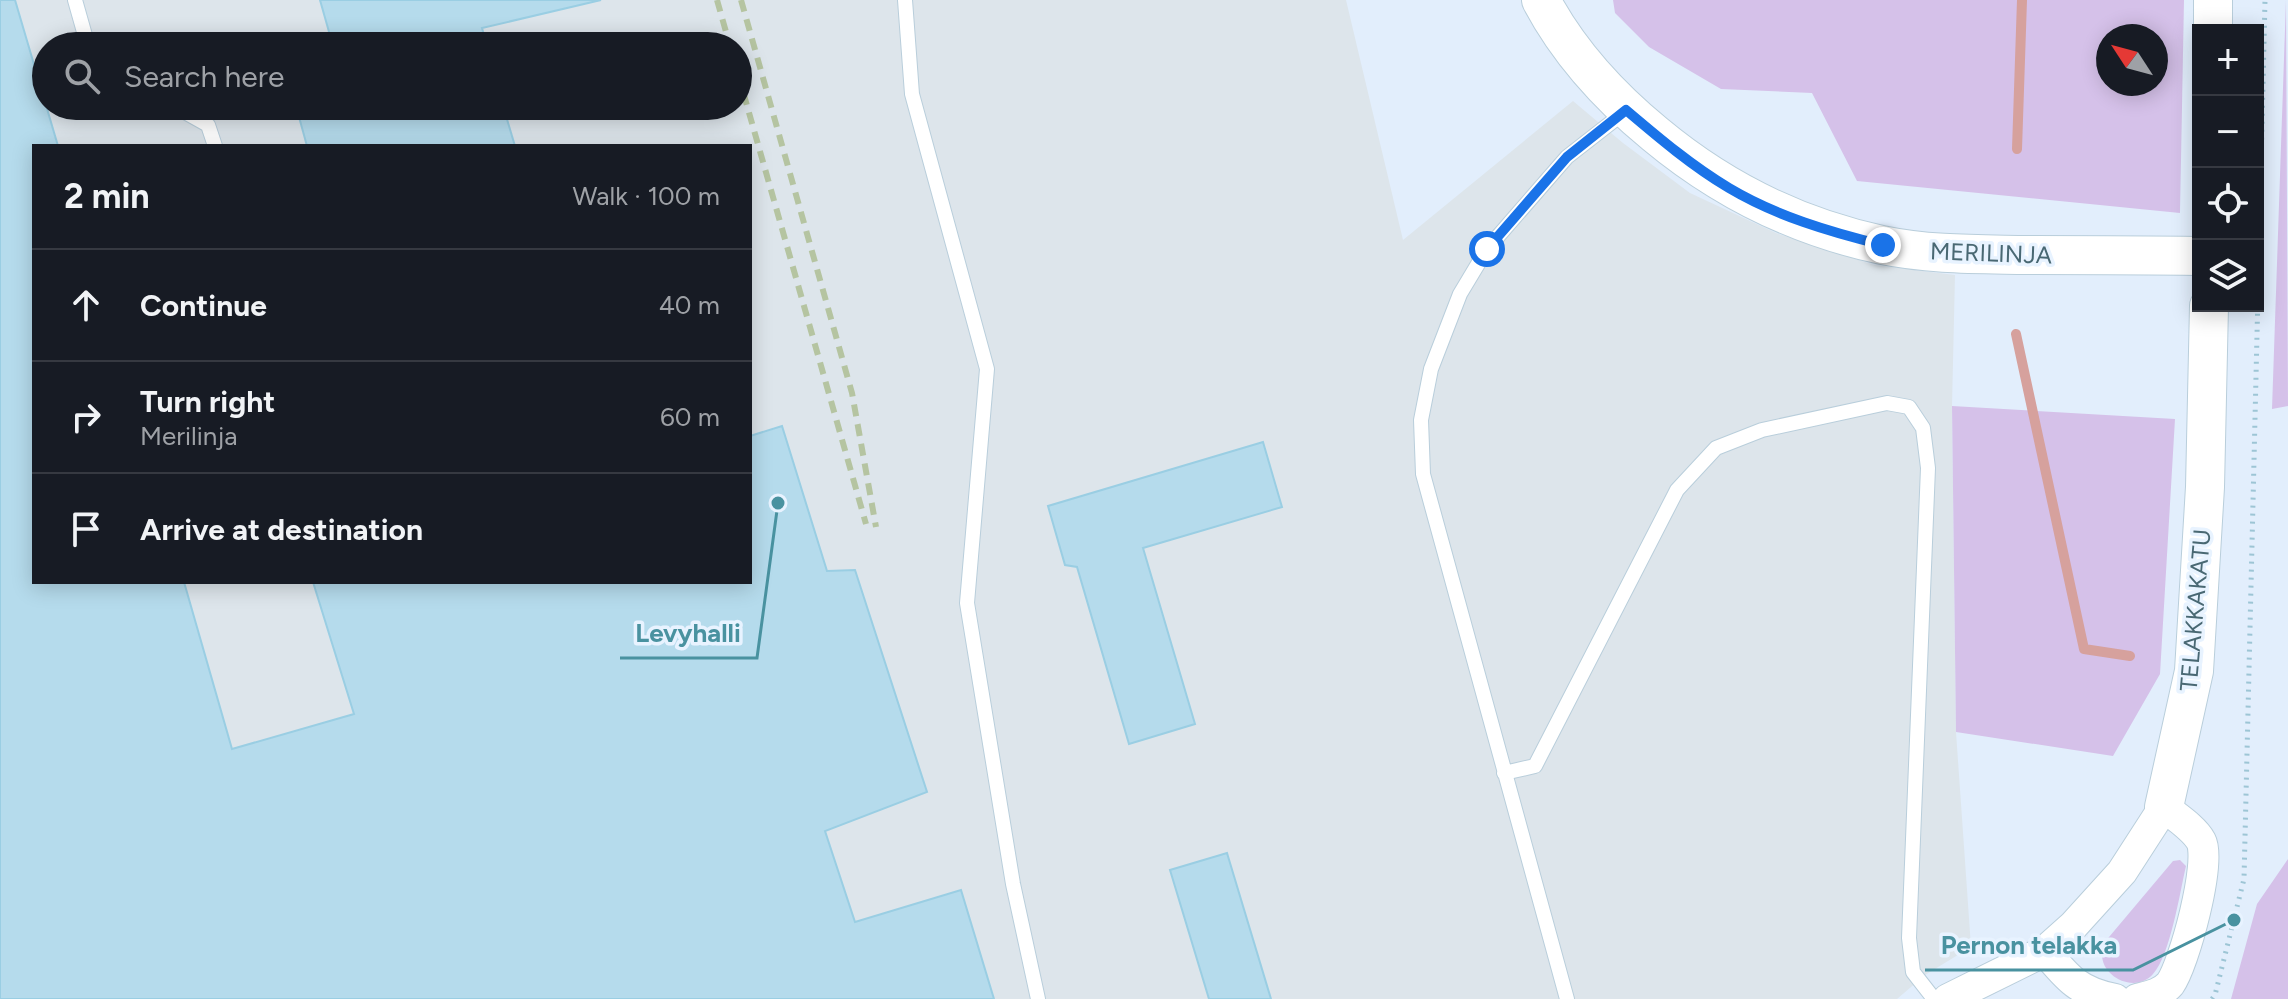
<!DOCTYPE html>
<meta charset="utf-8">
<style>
:root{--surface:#171b24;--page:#20242c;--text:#f1f3f6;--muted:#9ea1a6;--line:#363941}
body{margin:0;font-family:Figtree,sans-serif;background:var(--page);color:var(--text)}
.controls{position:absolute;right:24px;top:24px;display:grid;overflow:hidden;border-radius:0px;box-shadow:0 4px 20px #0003}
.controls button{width:72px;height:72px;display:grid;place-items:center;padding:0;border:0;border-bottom:2px solid var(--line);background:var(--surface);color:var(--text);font:40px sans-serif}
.compass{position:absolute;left:2096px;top:24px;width:72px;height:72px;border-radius:50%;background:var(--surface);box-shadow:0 4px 20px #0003;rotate:306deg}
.stop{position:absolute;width:24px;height:24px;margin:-18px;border:6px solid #1a73e8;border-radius:50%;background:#fff}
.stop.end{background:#1a73e8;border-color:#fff;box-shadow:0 2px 8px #0008}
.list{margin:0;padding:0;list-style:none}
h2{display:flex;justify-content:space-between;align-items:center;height:104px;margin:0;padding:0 32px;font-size:34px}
h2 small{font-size:26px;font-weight:400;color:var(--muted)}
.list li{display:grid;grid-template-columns:52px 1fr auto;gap:24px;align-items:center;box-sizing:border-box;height:112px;padding:0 32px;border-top:2px solid var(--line)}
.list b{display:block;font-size:30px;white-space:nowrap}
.list p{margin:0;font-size:26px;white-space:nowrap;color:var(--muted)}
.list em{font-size:26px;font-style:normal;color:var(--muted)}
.icon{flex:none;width:44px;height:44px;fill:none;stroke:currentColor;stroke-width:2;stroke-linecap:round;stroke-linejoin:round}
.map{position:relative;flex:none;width:2288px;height:999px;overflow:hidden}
.search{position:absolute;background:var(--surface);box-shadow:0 4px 20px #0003;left:32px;top:32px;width:720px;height:88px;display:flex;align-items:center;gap:20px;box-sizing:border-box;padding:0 28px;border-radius:44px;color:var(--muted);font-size:30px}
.panel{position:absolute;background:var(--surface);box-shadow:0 4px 20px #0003;left:32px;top:144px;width:720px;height:440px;border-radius:0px}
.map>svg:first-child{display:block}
</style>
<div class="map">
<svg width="2288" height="999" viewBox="0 0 2288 999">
<rect width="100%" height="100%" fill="#e2eefc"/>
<!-- industrial -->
<path fill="#dde5eb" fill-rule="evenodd" d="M0 0H1346L1403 240 1573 101 1623 143 1690 193 1776 233 1874 265 1955 275 1952 406 1956 732 1971 947 1925 975 1897 999H0ZM46 46H738V106H46ZM34 146H750V582H34Z"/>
<!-- green -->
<path fill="#d5c1e9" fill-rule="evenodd" d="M1613 0H2184L2180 213 1857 181 1812 93 1721 89 1649 47 1615 13ZM2156 36V84H2108V36Z
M2286 0 2288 406 2272 409Z
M1952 406 2175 419 2160 674 2113 756 1956 732Z
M2288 859V999H2231L2257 904Z
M2180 860 2186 866C2180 892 2170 956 2153 974 2134 996 2092 974 2104 943L2173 861Z"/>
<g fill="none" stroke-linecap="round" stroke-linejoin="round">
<!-- stream -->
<path stroke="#d6a19d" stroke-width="10" d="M2017 149 2022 0
M2016 334 2084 649 2130 656"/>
</g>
<!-- building -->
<path fill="#b5dbec" stroke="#9acee3" stroke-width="2" d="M0 0H15L58 146H34V582H184L232 749 354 714 313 582H750V436L782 426 827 571 855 570 927 792 825 831 855 922 961 890 994 999H0Z
M320 0H601L482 28 487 46H333Z
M296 106H503L515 146H307Z
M1263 442 1282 507 1143 548 1195 724 1129 744 1077 567 1065 565 1048 506Z
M1227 853 1271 999H1209L1170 870Z"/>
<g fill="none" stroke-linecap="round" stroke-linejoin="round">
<!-- service casing -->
<g stroke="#b9cedb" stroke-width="16">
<path id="service" d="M75 0 88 46
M905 0 912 94 987 369 967 603 1013 884 1038 999
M174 106 208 125 215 146
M1504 773 1535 766 1677 490 1716 448 1762 430 1887 403 1909 407 1923 428 1928 468 1909 938 1913 972 1934 999
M1567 999 1423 474 1421 420 1431 369 1460 294 1487 249 1567 157 1626 111"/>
</g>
<!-- minor casing -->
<g stroke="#b9cedb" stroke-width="32">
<path id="minor" d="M2045 951C2068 979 2079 992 2115 999
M1948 999 2045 951 2073 926 2122 872 2164 807C2175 816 2194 828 2201 841 2212 861 2184 965 2170 984 2161 994 2149 996 2137 999"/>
</g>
<!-- tertiary casing -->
<g stroke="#b9cedb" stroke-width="40">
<path id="tertiary" d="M1541 0C1568 51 1610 97 1655 134 1721 189 1797 227 1882 245 1930 255 1979 254 2027 255 2084 255 2141 255 2198 256
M2213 30V0
M2164 807 2194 671 2205 487 2209 306"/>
</g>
<!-- path -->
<path stroke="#9dc5d5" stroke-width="5" stroke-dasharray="2 6" stroke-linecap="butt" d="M2212 999 2215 995 2244 879 2265 0"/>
<!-- service -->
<use href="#service" stroke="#fff" stroke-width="14"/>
<!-- minor -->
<use href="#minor" stroke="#fff" stroke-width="30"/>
<!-- tertiary -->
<use href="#tertiary" stroke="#fff" stroke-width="38"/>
<!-- rail -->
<path stroke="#b5c4a1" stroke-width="6" stroke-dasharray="12 8" stroke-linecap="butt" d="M717 0 730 46
M741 0 852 393 876 527
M738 74 866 524"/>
</g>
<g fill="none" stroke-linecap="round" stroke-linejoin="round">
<!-- route -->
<path stroke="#1a73e8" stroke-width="10" d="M1487 249 1567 157 1626 110C1659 138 1692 166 1729 188 1776 216 1830 232 1883 245"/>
</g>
<g text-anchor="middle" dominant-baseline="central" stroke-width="7" stroke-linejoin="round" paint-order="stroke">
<!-- street labels -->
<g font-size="24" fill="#496873" stroke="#e8f3ff">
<text transform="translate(1991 253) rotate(2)">MERILINJA</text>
<text transform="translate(2195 610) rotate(-85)">TELAKKAKATU</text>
</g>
</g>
<!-- callouts -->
<path fill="none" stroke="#4992a0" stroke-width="3" d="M778 503L757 658H620M2234 920L2133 970H1925"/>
<g fill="#4992a0" stroke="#e8f3ff" stroke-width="3">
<circle cx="778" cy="503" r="8"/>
<circle cx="2234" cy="920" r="8"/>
</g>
<g font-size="26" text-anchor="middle" font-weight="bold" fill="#4992a0" stroke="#e8f3ff" stroke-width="7" stroke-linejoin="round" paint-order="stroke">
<text x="688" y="642">Levyhalli</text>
<text x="2029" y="954">Pernon telakka</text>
</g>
</svg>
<div class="controls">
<button>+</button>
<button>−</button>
<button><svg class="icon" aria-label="locate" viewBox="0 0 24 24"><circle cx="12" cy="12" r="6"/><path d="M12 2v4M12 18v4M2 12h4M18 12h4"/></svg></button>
<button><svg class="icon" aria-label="layers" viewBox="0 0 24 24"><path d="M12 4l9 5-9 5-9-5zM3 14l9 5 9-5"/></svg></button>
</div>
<svg class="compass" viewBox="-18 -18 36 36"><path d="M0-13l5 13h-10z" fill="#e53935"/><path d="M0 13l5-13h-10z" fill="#9ea1a6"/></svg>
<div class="stop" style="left:1487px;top:249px"></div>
<div class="stop end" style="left:1883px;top:245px"></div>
<div class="search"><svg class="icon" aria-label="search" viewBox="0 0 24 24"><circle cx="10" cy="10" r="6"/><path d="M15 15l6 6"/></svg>Search here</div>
<section class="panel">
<h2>2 min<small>Walk · 100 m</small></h2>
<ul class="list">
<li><svg class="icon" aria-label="ahead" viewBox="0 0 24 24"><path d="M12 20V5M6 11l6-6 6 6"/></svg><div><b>Continue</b></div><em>40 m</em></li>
<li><svg class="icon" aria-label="right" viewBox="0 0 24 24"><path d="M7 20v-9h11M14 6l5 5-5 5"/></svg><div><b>Turn right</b><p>Merilinja</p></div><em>60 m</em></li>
<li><svg class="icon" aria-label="arrive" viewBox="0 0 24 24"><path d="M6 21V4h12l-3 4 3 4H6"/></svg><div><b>Arrive at destination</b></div></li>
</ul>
</section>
</div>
